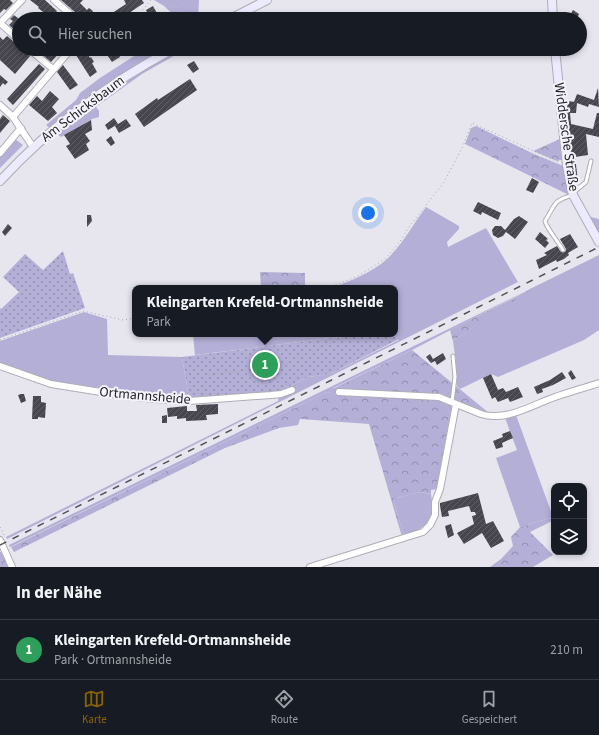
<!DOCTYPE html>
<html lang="de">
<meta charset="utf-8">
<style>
:root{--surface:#171b24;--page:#20242c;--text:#f1f3f6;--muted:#9ea1a6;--line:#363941;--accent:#8b6304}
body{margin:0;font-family:"Source Sans 3",sans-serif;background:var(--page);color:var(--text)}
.controls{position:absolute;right:12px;bottom:12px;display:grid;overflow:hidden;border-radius:8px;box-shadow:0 2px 6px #0003}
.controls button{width:36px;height:36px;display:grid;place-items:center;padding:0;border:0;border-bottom:1px solid var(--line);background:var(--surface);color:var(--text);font:20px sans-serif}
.you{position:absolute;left:368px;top:213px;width:14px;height:14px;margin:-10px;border:3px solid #fff;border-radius:50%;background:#1a73e8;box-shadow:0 0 0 6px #1a73e833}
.badge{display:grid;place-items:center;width:26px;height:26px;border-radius:50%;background:var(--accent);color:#fff;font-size:13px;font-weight:700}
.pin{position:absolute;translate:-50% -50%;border:2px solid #fff;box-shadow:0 1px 4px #0006}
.popup{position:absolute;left:132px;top:285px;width:266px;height:52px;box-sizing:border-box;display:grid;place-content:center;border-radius:8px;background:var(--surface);filter:drop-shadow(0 1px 3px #0005);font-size:13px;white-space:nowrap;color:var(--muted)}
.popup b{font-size:15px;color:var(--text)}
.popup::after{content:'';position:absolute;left:50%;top:100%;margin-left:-8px;border:8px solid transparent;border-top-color:var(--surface)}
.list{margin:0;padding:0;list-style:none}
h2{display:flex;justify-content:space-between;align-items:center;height:52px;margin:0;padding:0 16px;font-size:17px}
h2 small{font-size:13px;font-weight:400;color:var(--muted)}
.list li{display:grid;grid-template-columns:26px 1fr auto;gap:12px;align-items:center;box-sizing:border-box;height:60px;padding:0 16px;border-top:1px solid var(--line)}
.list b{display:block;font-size:15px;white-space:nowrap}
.list p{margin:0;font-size:13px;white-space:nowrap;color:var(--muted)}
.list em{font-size:13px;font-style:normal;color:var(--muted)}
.icon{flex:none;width:22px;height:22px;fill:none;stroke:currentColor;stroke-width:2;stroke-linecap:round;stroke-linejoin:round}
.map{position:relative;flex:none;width:599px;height:567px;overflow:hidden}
.search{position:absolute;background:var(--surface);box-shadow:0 2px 6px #0003;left:12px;right:12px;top:12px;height:44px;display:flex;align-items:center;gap:10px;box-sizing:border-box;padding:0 14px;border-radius:22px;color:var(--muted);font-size:15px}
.sheet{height:112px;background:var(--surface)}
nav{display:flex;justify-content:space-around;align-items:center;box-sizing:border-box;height:56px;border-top:1px solid var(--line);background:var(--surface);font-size:11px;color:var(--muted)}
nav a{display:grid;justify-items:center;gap:2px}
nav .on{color:var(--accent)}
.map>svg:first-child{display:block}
</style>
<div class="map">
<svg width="599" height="567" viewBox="0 0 599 567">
<defs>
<pattern id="forest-crowns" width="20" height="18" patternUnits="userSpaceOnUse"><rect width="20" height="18" fill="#b4afd7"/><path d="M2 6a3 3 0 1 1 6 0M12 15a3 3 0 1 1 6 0" fill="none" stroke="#928eae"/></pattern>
<pattern id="park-dots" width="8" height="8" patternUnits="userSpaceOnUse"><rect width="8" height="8" fill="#b4afd7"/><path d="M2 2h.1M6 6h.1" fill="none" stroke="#928eae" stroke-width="1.8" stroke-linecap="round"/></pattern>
<pattern id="building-hatch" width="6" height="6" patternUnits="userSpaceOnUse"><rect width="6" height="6" fill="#47464e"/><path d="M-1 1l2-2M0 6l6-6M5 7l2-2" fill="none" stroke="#5f5e64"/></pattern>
</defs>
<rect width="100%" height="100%" fill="#e7e6ef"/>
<!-- grass -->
<path fill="#b4afd7" d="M154 0H199L198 19H178L164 6Z
M145 49H167L50 128 46 125 76 100 80 93 100 78Z
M181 49H186L142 74 96 107 99 111V117L92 119 61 137 56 133 116 87 150 66Z
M15 139 23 145 0 168V156Z
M426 207 459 226V229L447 242 448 247 486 228 518 282 7 539 6 537 278 401 279 396 296 390 294 387 281 391 308 377 330 374 399 340 392 334H395V288H332C350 281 373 272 387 259 403 244 413 224 426 207Z
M599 255V330L584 340 498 377 491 374 460 389 457 386 456 363 453 341 530 289 412 350 333 388 339 389 337 395 327 392 10 547 9 545Z
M84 312 107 319 108 355 182 357 189 398 157 396 51 381 30 375 0 363V341Z
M193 334H380L331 338 195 355Z
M516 415 553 517 520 527 496 458 517 450 505 418Z
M420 492 431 494C435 518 427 529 404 536L393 499Z"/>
<!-- forest -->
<path fill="url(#forest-crowns)" d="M476 126 534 154 566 167 571 196 465 144 471 128Z
M562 138 565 159 557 161 533 151Z
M587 216 599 219V236Z
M260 272 305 273V286L287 288H261Z
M535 287 453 341 450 330Z
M412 350 489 413 450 398 429 393 332 389Z
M327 392 337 395 431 399 452 404 437 489 431 490V494L420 492 393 499 404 536 402 537 369 424 300 419 298 425 279 428 225 448 14 552 11 547Z
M553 517 554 520 530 532 553 555 533 567H490L501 559 513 546 511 537 520 527Z
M0 552H1L8 567H0Z"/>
<!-- park -->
<path fill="url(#park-dots)" d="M63 251 70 274 73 273 85 308 0 338V308L1 309 19 292 3 277 25 254 43 270Z
M380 334H392L399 339 330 374 308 377 281 391 189 398 182 357 331 338Z"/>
<!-- building -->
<path fill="url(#building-hatch)" d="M0 0H10L13 3 6 10 4 9 0 13Z
M30 0H45L57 11 51 18 38 8 39 7Z
M61 0H83L80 3 87 10 89 8 93 11 91 14 96 19H83Z
M124 0H142L144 3 120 19H103L126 4Z
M153 6 158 15 150 19 146 10Z
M573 10 579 14 577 19H558V15H564L569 17Z
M14 15 19 19V30L17 32 9 25 13 21 10 19Z
M7 36 19 46V49H22L30 56 15 74 0 60V37L3 40Z
M50 49H63L51 62 44 56Z
M84 49 90 58 91 57 94 62 92 63 97 72 90 77 76 55Z
M103 49H128L119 55 120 57 112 62Z
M194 61 199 69 193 73 187 65Z
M39 64 45 69 13 105 7 99Z
M63 65 78 85 70 90 57 72Z
M0 75 8 82 5 85 3 83 0 87Z
M190 79 197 90 144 127 135 114 157 98 158 100Z
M598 88 599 107 589 104 588 107 577 103 576 113H570L571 124 593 129 597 113H599V137L586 134 588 155 575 157 578 181H576L572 165 567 109 568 101 575 102H574L577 94 594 100Z
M50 91 59 99 52 107 57 113 48 121 29 105 37 96 42 101Z
M3 115 10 121 0 133V119Z
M114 118 118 124 108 130 105 125Z
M126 119 131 126 119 133 115 126Z
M91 120 92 130 85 134 90 141 86 144 89 150 75 159 66 146 70 144 64 135Z
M111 136 115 143 111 146 106 140Z
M532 178 539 182 533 193 526 190Z
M478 202 501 213 498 220 482 212 481 215 473 211Z
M87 215H91L92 221 87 227Z
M519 216 528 222 515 239 506 232 503 236 498 238 493 235 492 230 495 226H501L505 230 514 219Z
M8 224 12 228 5 236 2 232Z
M540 232 548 239 546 240 549 243 545 248 535 239Z
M570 234 578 247 568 253 569 255 564 259 557 262 556 260 539 269 536 260 547 255 544 253 557 246 561 252H565L566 249 560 239Z
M443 353 446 359 437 365 435 361 431 363 426 357 430 354 433 359Z
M571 370 576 378 572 380 568 373Z
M562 372 566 378 553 385 542 389 543 392 537 394 534 387 550 380Z
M491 374 498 390 503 388 506 392 518 387 523 397 510 402 508 398 498 402 495 397 492 399 483 378Z
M21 394H24L26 401 21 403 18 395Z
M33 396H41V402L46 403 45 418 38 417V419H32Z
M218 404V414L206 415 207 420 186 421V418L177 419V416L168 417 167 408 187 406V411H197L196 405Z
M167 415V423H162V416Z
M510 431 513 438 502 443 503 447 496 449 493 441 503 437 502 434Z
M478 493 486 524 493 521 504 541 491 548 482 533 464 544 457 533 474 524 472 516 476 515 475 512H471L469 506 448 511 449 516 442 517 440 506V503Z
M451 524 454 535 448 538 445 526Z"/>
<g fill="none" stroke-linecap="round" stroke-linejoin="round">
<!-- lane casing -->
<g stroke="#aeadb6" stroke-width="5">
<path id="lane" d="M574 192 586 182 591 161
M563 250C559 243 546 227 545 221 556 204 552 201 573 195
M452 402 455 377 453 356"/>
</g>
<!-- street casing -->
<g stroke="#aeadb6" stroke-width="8">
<path id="street" d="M54 0 76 19
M19 40 0 23 22 0
M29 49 53 69
M0 105 13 117 33 147
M13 117 71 49
M0 153 21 128
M0 366 51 384 126 396 154 399 189 401 271 395 281 394 292 390
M339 392 439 397 481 414C506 422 532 405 555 397 569 392 584 388 599 383
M0 540 12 567
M310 567 423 532 430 525 435 515V502L440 489 456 404"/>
</g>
<!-- secondary casing -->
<g stroke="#aeadb6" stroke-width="10">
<path id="secondary" d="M552 0 553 19
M230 19 267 0
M555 49 567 166 573 195 599 242
M0 181C50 127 109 83 173 49"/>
</g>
<!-- path -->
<path stroke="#a7a6ad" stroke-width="1" stroke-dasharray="1 3" stroke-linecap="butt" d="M169 0 182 7 192 19
M135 19 151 0
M217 19 223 16
M297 288H313
M328 288 358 276 385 259 399 243 409 227 444 182 463 146 472 123 560 163
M0 340 83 311 123 320 135 318
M205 394 203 375 268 368 292 362 300 357 337 340 353 338
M0 527 4 535"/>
<!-- lane -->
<use href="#lane" stroke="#fff" stroke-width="3"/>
<!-- street -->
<use href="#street" stroke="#fff" stroke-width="6"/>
<!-- secondary -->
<use href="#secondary" stroke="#eceafd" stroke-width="8"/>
<!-- rail -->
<path stroke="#525256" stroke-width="1.5" stroke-dasharray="7 7" stroke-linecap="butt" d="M0 545 599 247"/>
</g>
<g text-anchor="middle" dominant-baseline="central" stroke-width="4" stroke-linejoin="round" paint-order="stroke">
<!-- street labels -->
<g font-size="14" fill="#252528" stroke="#f4f3fd">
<text transform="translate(83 109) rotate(-37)">Am Schicksbaum</text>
<text transform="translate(566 137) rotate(82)">Widdersche Straße</text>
<text transform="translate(145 396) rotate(5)">Ortmannsheide</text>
</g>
</g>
</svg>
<div class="controls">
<button><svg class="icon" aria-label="locate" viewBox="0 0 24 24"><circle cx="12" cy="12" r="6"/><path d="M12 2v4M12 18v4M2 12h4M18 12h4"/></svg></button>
<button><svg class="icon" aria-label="layers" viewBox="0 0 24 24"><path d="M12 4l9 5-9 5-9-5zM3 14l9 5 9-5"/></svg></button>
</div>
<div class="you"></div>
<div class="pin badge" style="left:265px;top:365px;background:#2e9e5b">1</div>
<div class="popup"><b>Kleingarten Krefeld-Ortmannsheide</b>Park</div>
<div class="search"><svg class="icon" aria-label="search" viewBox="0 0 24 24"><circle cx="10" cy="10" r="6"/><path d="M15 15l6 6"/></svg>Hier suchen</div>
</div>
<section class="sheet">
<h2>In der Nähe<small></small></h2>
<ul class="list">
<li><span class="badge" style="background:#2e9e5b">1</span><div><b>Kleingarten Krefeld-Ortmannsheide</b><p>Park · Ortmannsheide</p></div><em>210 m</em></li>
</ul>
</section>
<nav>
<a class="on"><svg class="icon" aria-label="map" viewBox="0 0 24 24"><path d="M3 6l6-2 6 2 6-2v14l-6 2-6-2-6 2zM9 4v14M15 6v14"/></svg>Karte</a>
<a><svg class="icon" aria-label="directions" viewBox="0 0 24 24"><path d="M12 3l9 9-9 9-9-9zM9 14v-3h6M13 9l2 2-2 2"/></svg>Route</a>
<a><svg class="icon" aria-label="saved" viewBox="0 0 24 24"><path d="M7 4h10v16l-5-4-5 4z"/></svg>Gespeichert</a>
</nav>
